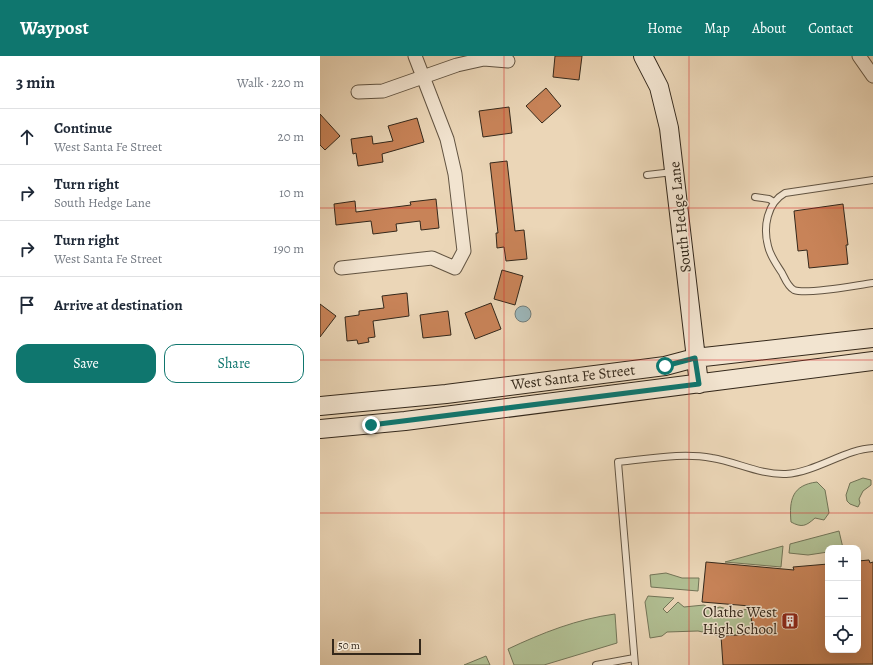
<!DOCTYPE html>
<meta charset="utf-8">
<style>
:root{--surface:#fff;--page:#f6f6f7;--text:#1f2937;--muted:#747a83;--line:#e0e1e3;--accent:#0f766e}
body{margin:0;font-family:Alegreya,serif;background:var(--page);color:var(--text)}
.controls{position:absolute;right:12px;bottom:12px;display:grid;overflow:hidden;border-radius:8px;box-shadow:0 4px 16px #0002}
.controls button{width:36px;height:36px;display:grid;place-items:center;padding:0;border:0;border-bottom:1px solid var(--line);background:var(--surface);color:var(--text);font:20px sans-serif}
.scale{position:absolute;left:12px;bottom:10px;width:89px;box-sizing:border-box;padding-left:4px;border:2px solid #34281b;border-top:0;font-size:11px;line-height:14px;white-space:nowrap;color:#34281b;-webkit-text-stroke:3px #f2e4d0;paint-order:stroke}
.stop{position:absolute;width:12px;height:12px;margin:-9px;border:3px solid #0f766e;border-radius:50%;background:#fff}
.stop.end{background:#0f766e;border-color:#fff;box-shadow:0 1px 4px #0008}
.list{margin:0;padding:0;list-style:none}
h2{display:flex;justify-content:space-between;align-items:center;height:52px;margin:0;padding:0 16px;font-size:17px}
h2 small{font-size:13px;font-weight:400;color:var(--muted)}
.list li{display:grid;grid-template-columns:26px 1fr auto;gap:12px;align-items:center;box-sizing:border-box;height:56px;padding:0 16px;border-top:1px solid var(--line)}
.list b{display:block;font-size:15px;white-space:nowrap}
.list p{margin:0;font-size:13px;white-space:nowrap;color:var(--muted)}
.list em{font-size:13px;font-style:normal;color:var(--muted)}
.actions{display:flex;gap:8px;padding:12px 16px}
.actions a{flex:1;padding:9px 0;border:1px solid var(--accent);border-radius:12px;text-align:center;font-size:14px;color:var(--accent)}
.actions .main{background:var(--accent);color:#fff}
.icon{flex:none;width:22px;height:22px;fill:none;stroke:currentColor;stroke-width:2;stroke-linecap:round;stroke-linejoin:round}
.map{position:relative;flex:none;width:553px;height:609px;overflow:hidden}
header{display:flex;align-items:center;gap:24px;box-sizing:border-box;height:56px;padding:0 20px;background:var(--accent);color:#fff}
header strong{font-size:19px}
nav{display:flex;gap:22px;margin-inline-start:auto;font-size:14px}
main{display:flex}
aside{flex:1;background:var(--surface)}
.map>svg:first-child{display:block}
</style>
<header>
<strong>Waypost</strong>
<nav><a>Home</a><a>Map</a><a>About</a><a>Contact</a></nav>
</header>
<main>
<aside>
<h2>3 min<small>Walk · 220 m</small></h2>
<ul class="list">
<li><svg class="icon" aria-label="ahead" viewBox="0 0 24 24"><path d="M12 20V5M6 11l6-6 6 6"/></svg><div><b>Continue</b><p>West Santa Fe Street</p></div><em>20 m</em></li>
<li><svg class="icon" aria-label="right" viewBox="0 0 24 24"><path d="M7 20v-9h11M14 6l5 5-5 5"/></svg><div><b>Turn right</b><p>South Hedge Lane</p></div><em>10 m</em></li>
<li><svg class="icon" aria-label="right" viewBox="0 0 24 24"><path d="M7 20v-9h11M14 6l5 5-5 5"/></svg><div><b>Turn right</b><p>West Santa Fe Street</p></div><em>190 m</em></li>
<li><svg class="icon" aria-label="arrive" viewBox="0 0 24 24"><path d="M6 21V4h12l-3 4 3 4H6"/></svg><div><b>Arrive at destination</b></div></li>
</ul>
<div class="actions"><a class="main">Save</a><a>Share</a></div>
</aside>
<div class="map">
<svg width="553" height="609" viewBox="0 0 553 609">
<rect width="100%" height="100%" fill="#ebd6b7"/>
<filter id="stains"><feTurbulence type="fractalNoise" baseFrequency=".005" numOctaves="4"/><feColorMatrix values="0 0 0 0 .2 0 0 0 0 .09 0 0 0 0 .02 0 0 0 .5 -.17"/></filter>
<radialGradient id="worn" r=".72"><stop offset=".6" stop-color="#630" stop-opacity="0"/><stop offset="1" stop-color="#630" stop-opacity=".3"/></radialGradient>
<!-- green -->
<path fill="#b1bf93" stroke="#727457" d="M543 422 551 424V429L543 435 539 443 540 447 538 451 530 448 527 445 526 439 530 427Z
M497 426 505 434 509 457 504 464 495 462C486 470 482 472 471 466 469 444 472 429 497 426Z
M519 475 523 492H508V496L488 499 469 497 470 488Z
M463 490 461 511 405 506Z
M346 517 362 522H379L378 535 331 531 330 519Z
M328 540 354 542 343 553 347 557 358 546 364 551 384 549 391 553 400 551 413 555 430 553 433 578 401 580 378 575 347 576 342 580 330 582 325 546Z
M295 558 297 587 224 609H194L188 593C222 577 257 563 295 558Z
M166 600 170 609H144Z"/>
<!-- water -->
<path fill="#9cb6b9" stroke="#727d7a" d="M195 258a8 8 0 1 1 16 0a8 8 0 1 1-16 0Z"/>
<!-- building -->
<path fill="#c88358" stroke="#34281b" d="M235 0H262L259 24 233 21Z
M226 32 241 50 222 67 206 50Z
M189 51 192 77 163 81 159 55Z
M0 58 20 80 5 94 0 89Z
M97 62 104 86 62 98 63 106 38 110 36 97 33 98 31 83 52 80 53 88 73 85 68 70Z
M187 105 195 175 204 174 207 203 186 205 184 191 177 192 176 177H178L170 107Z
M116 143 119 172 101 174 100 165 76 168 77 175 53 178 51 165 16 169 14 148 35 145 36 156 91 149 90 146Z
M523 148 528 189H526L528 208 489 212 487 194 478 195 474 155Z
M182 214 203 220 195 249 174 243Z
M87 237 89 260 53 265 55 281 48 282 49 286 38 288 37 284 27 285 25 261 39 259V255L64 252 62 240Z
M171 247 181 273 155 283 145 257Z
M0 248 16 260 0 281Z
M128 255 131 279 103 282 100 259Z
M549 504 550 507 553 506V608L403 609 401 580 433 578 430 550 382 546 386 506 474 514 473 511 508 508V594H538V505Z"/>
<g fill="none" stroke-linecap="round" stroke-linejoin="round">
<!-- lane casing -->
<g stroke="#625442" stroke-width="8">
<path id="lane" d="M327 119 353 116
M553 124 465 137C447 147 443 171 448 190 450 200 457 209 462 217 465 223 468 231 474 234 487 239 537 229 553 227
M435 141 449 143 454 146
M276 609 314 602
M315 609 298 406C329 403 362 396 392 402 417 406 440 419 466 418 496 416 526 393 553 392"/>
</g>
<!-- street casing -->
<g stroke="#625442" stroke-width="15">
<path id="street" d="M539 0 553 20
M38 36 63 35 137 9 164 3 188 5
M21 212 112 202 135 212 144 195 135 118 127 83 95 0"/>
</g>
<!-- secondary casing -->
<g stroke="#34281b" stroke-width="20">
<path id="secondary" d="M323 0 339 31 349 72 379 328
M0 350 126 338 345 310 375 302 553 282
M0 373 85 365 553 305"/>
</g>
<!-- lane -->
<use href="#lane" stroke="#f2e4d0" stroke-width="6"/>
<!-- street -->
<use href="#street" stroke="#f2e4d0" stroke-width="13"/>
<!-- secondary -->
<use href="#secondary" stroke="#f2e4d0" stroke-width="18"/>
</g>
<g fill="none" stroke-linecap="round" stroke-linejoin="round">
<!-- route -->
<path stroke="#0f766e" stroke-width="5" d="M51 369 379 328 375 302 345 310"/>
</g>
<!-- grid -->
<path fill="none" stroke="#d62828" stroke-width="1" stroke-opacity="0.55" d="M184 0V609M369 0V609M0 152H553M0 304H553M0 457H553"/>
<!-- icons -->
<defs>
<g id="building-square" transform="scale(0.9)"><rect x="-9" y="-9" width="18" height="18" rx="4" fill="#8f2418" stroke="#f2e4d0"/><path d="M-4-6H4V6H1V3H-1V6H-4ZM-2.5-4.3h1.7v1.8h-1.7ZM.8-4.3h1.7v1.8H.8ZM-2.5-1h1.7V.8h-1.7ZM.8-1h1.7V.8H.8Z" fill="#fff"/></g>
</defs>
<g fill-rule="evenodd">
<use href="#building-square" x="470" y="565"/>
</g>
<g text-anchor="middle" dominant-baseline="central" stroke-width="3" stroke-linejoin="round" paint-order="stroke">
<!-- street labels -->
<g font-size="15" fill="#34281b" stroke="#f2e4d0">
<text transform="translate(360 161) rotate(-96)">South Hedge Lane</text>
<text transform="translate(253 321) rotate(-7)">West Santa Fe Street</text>
</g>
<!-- poi labels -->
<g font-size="15" fill="#34281b" stroke="#f2e4d0" text-anchor="end">
<text x="457" y="556">Olathe West<tspan x="457" dy="17">High School</tspan></text>
</g>
</g>
<rect width="100%" height="100%" filter="url(#stains)"/>
<rect width="100%" height="100%" fill="url(#worn)"/>
</svg>
<div class="controls">
<button>+</button>
<button>−</button>
<button><svg class="icon" aria-label="locate" viewBox="0 0 24 24"><circle cx="12" cy="12" r="6"/><path d="M12 2v4M12 18v4M2 12h4M18 12h4"/></svg></button>
</div>
<div class="scale">50 m</div>
<div class="stop" style="left:345px;top:310px"></div>
<div class="stop end" style="left:51px;top:369px"></div>
</div>
</main>
